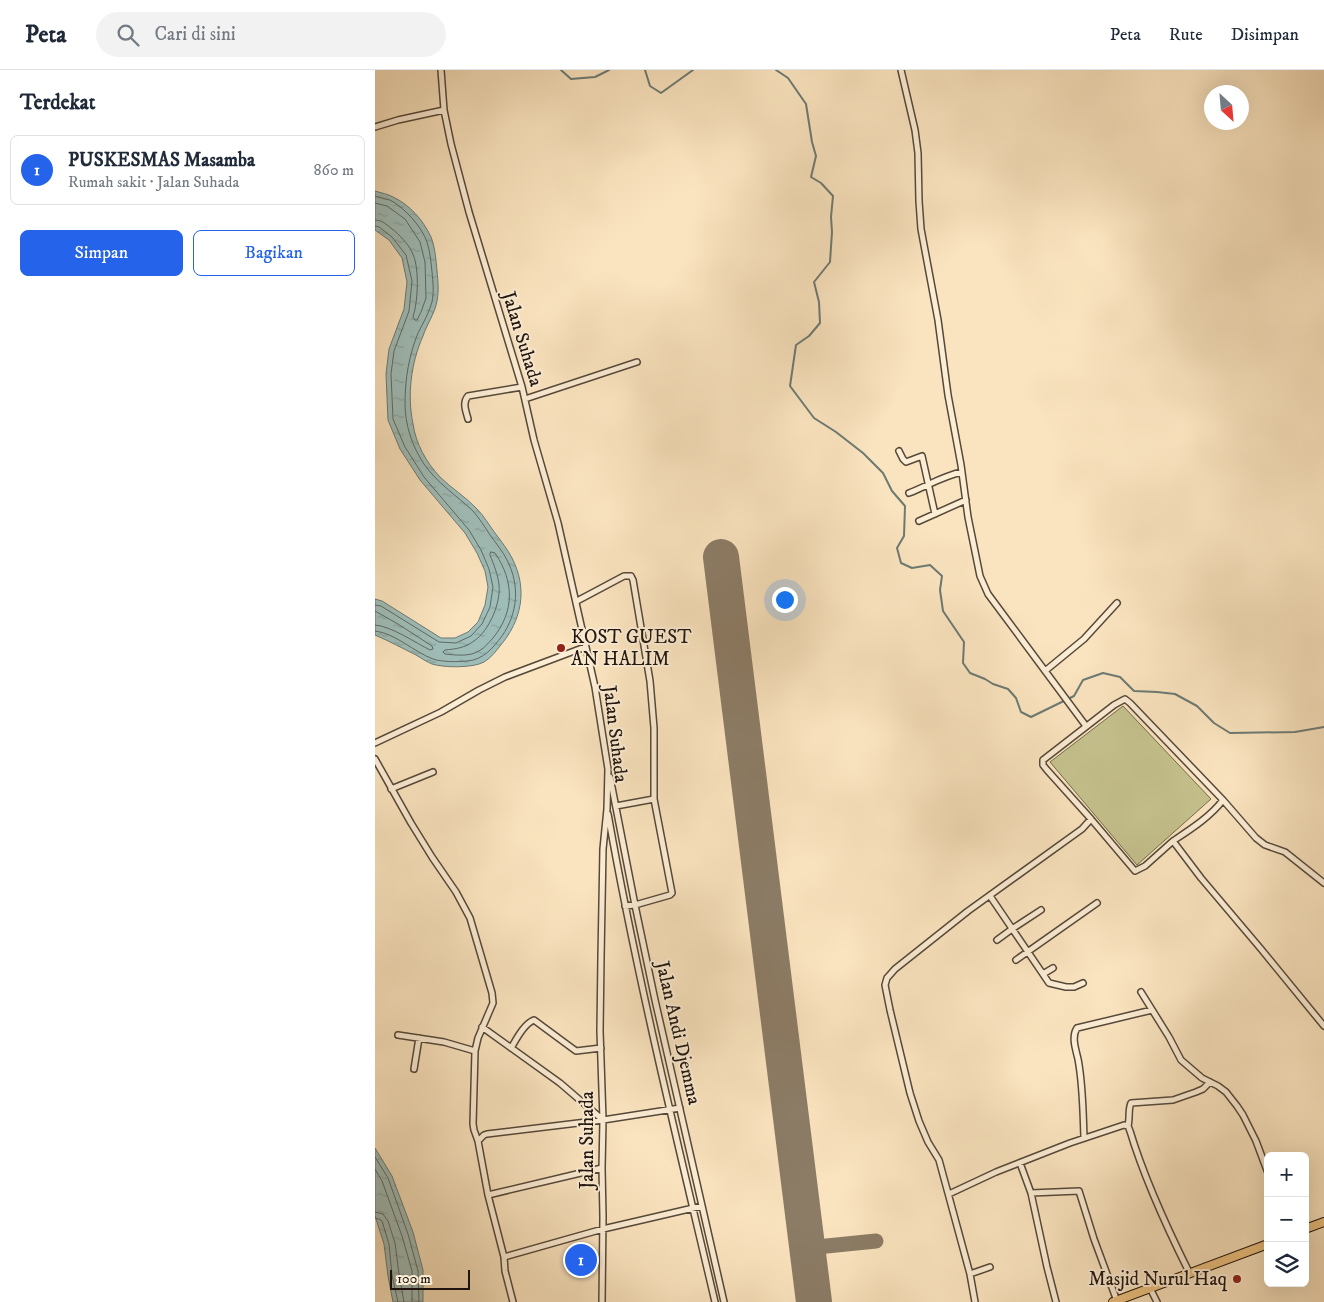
<!DOCTYPE html>
<html lang="id">
<meta charset="utf-8">
<style>
:root{--surface:#fff;--page:#f2f2f3;--text:#1f2937;--muted:#747a83;--line:#e0e1e3;--accent:#2563eb}
body{margin:0;font-family:"IM FELL DW Pica",serif;background:var(--page);color:var(--text)}
.controls{position:absolute;right:15px;bottom:15px;display:grid;overflow:hidden;border-radius:8px;box-shadow:0 5px 20px #0002}
.controls button{width:45px;height:45px;display:grid;place-items:center;padding:0;border:0;border-bottom:1px solid var(--line);background:var(--surface);color:var(--text);font:25px sans-serif}
.compass{position:absolute;left:829px;top:15px;width:45px;height:45px;border-radius:50%;background:var(--surface);box-shadow:0 5px 20px #0002;rotate:154deg}
.scale{position:absolute;left:15px;bottom:12px;width:80px;box-sizing:border-box;padding-left:5px;border:2px solid #1f150e;border-top:0;font-size:14px;line-height:18px;white-space:nowrap;color:#1f150e;-webkit-text-stroke:4px #fcedd5;paint-order:stroke}
.you{position:absolute;left:409px;top:529px;width:18px;height:18px;margin:-12px;border:4px solid #fff;border-radius:50%;background:#1a73e8;box-shadow:0 0 0 8px #1a73e833}
.badge{display:grid;place-items:center;width:32px;height:32px;border-radius:50%;background:var(--accent);color:#fff;font-size:16px;font-weight:700}
.pin{position:absolute;translate:-50% -50%;border:2px solid #fff;box-shadow:0 1px 5px #0006}
.list{margin:0;padding:0;list-style:none}
h2{display:flex;justify-content:space-between;align-items:center;height:65px;margin:0;padding:0 20px;font-size:21px}
h2 small{font-size:16px;font-weight:400;color:var(--muted)}
.list li{display:grid;grid-template-columns:32px 1fr auto;gap:15px;align-items:center;box-sizing:border-box;height:70px;margin:0 10px 10px;padding:0 10px;border:1px solid var(--line);border-radius:8px}
.list b{display:block;font-size:19px;white-space:nowrap}
.list p{margin:0;font-size:16px;white-space:nowrap;color:var(--muted)}
.list em{font-size:16px;font-style:normal;color:var(--muted)}
.actions{display:flex;gap:10px;padding:15px 20px}
.actions a{flex:1;padding:11px 0;border:1px solid var(--accent);border-radius:8px;text-align:center;font-size:18px;color:var(--accent)}
.actions .main{background:var(--accent);color:#fff}
.icon{flex:none;width:28px;height:28px;fill:none;stroke:currentColor;stroke-width:2;stroke-linecap:round;stroke-linejoin:round}
.map{position:relative;flex:none;width:949px;height:1232px;overflow:hidden}
header{display:flex;align-items:center;gap:30px;box-sizing:border-box;height:70px;padding:0 25px;background:var(--surface);border-bottom:1px solid var(--line)}
header strong{font-size:24px}
nav{display:flex;gap:28px;margin-inline-start:auto;font-size:18px}
.search{width:350px;height:45px;background:var(--page);display:flex;align-items:center;gap:12px;box-sizing:border-box;padding:0 18px;border-radius:28px;color:var(--muted);font-size:19px}
main{display:flex}
aside{flex:1;background:var(--surface)}
.map>svg:first-child{display:block}
</style>
<header>
<strong>Peta</strong>
<div class="search"><svg class="icon" aria-label="search" viewBox="0 0 24 24"><circle cx="10" cy="10" r="6"/><path d="M15 15l6 6"/></svg>Cari di sini</div>
<nav><a>Peta</a><a>Rute</a><a>Disimpan</a></nav>
</header>
<main>
<aside>
<h2>Terdekat<small></small></h2>
<ul class="list">
<li><span class="badge">1</span><div><b>PUSKESMAS Masamba</b><p>Rumah sakit · Jalan Suhada</p></div><em>860 m</em></li>
</ul>
<div class="actions"><a class="main">Simpan</a><a>Bagikan</a></div>
</aside>
<div class="map">
<svg width="949" height="1232" viewBox="0 0 949 1232">
<defs>
<pattern id="water-ripples" width="26" height="14" patternUnits="userSpaceOnUse" patternTransform="scale(1.25)"><rect width="26" height="14" fill="#9fbdb8"/><path d="M2 4q2-2 4 0t4 0M15 11q2-2 4 0t4 0" fill="none" stroke="#88a29d"/></pattern>
</defs>
<rect width="100%" height="100%" fill="#fae4bf"/>
<filter id="stains"><feTurbulence type="fractalNoise" baseFrequency=".004" numOctaves="4"/><feColorMatrix values="0 0 0 0 .2 0 0 0 0 .09 0 0 0 0 .02 0 0 0 .5 -.17"/></filter>
<radialGradient id="worn" r=".72"><stop offset=".6" stop-color="#630" stop-opacity="0"/><stop offset="1" stop-color="#630" stop-opacity=".3"/></radialGradient>
<!-- garden -->
<path fill="#c5c28e" stroke="#726c4e" d="M748 636 836 729 762 795 675 692Z"/>
<!-- water -->
<path fill="url(#water-ripples)" stroke="#6c7a74" d="M0 121C6 123 13 124 18 127 35 135 48 150 56 167 60 177 61 190 62 201 63 210 64 221 62 231 60 243 52 254 48 266 36 293 32 325 38 354 41 374 51 392 65 407 76 418 91 427 102 439 109 446 114 455 120 463 126 471 133 480 137 488 153 519 147 550 125 576 121 581 116 588 109 592 98 598 70 598 57 594 52 592 46 588 41 585 27 578 14 571 0 565V529L7 531 66 568H80L93 562 103 552 110 535 113 517 110 501 102 483 90 463 45 410 25 379 13 350 11 304 14 279 29 239 32 212 27 188 14 170 0 160Z
M0 1078 17 1106 38 1162 48 1200V1232H18L13 1206 9 1174 0 1146Z"/>
<g fill="none" stroke-linecap="round" stroke-linejoin="round">
<!-- shore -->
<path stroke="#5f6963" stroke-width="1" d="M0 126C5 128 10 129 15 130 29 137 47 157 52 172 55 181 56 192 57 202 58 211 59 223 57 232 54 243 48 253 43 263 34 285 30 309 30 333 30 355 37 376 49 394 62 413 81 425 98 441 104 448 110 457 115 465 121 473 128 482 132 490 145 515 143 543 127 566 118 578 108 590 92 591 82 592 67 592 58 589 39 582 20 563 0 561
M0 133 12 136 30 149 45 172 50 192 51 228 46 242 42 250H40L38 247C43 231 45 197 37 182 33 174 24 164 17 159 11 154 7 150 0 150
M0 156 4 157 17 167 31 185 37 211 34 241 19 281 16 304 18 349 30 377 49 407 94 460 106 480 114 499 118 517 115 537 107 554 96 566 81 573 64 572 6 536 0 535
M116 482 120 483C139 511 140 541 118 568 114 572 110 578 104 581 94 587 80 585 70 584L68 582 70 580C80 579 90 578 99 571 114 561 126 533 124 515 123 505 119 495 115 485Z
M0 541 23 554 57 576 58 579 55 580C41 573 16 556 0 555
M0 1087 13 1108 33 1164 43 1201 44 1232
M0 1099 7 1111 27 1166 37 1201V1232
M0 1142 8 1144 13 1151 20 1173 24 1204 29 1232
M0 1148 4 1149 7 1151 14 1174 17 1205 23 1232"/>
<!-- stream -->
<path stroke="#6c7a74" stroke-width="2" d="M186 0 196 9 220 7 234 0
M270 0 275 16 286 23 318 0
M401 0 413 8 431 34 437 72 441 86 436 107 446 113 458 126 456 147 457 162 455 192 439 212 444 232 445 253 434 266 421 275 415 316 439 348 461 362 488 383 508 403 517 421 530 436 529 466 522 478 526 493 537 498 555 495 567 506 565 520 568 541 589 572 588 593 595 603 610 609 618 614 633 619 641 628 646 642 656 647 699 626 708 610 728 603 745 607 759 621 782 622 800 624 822 636 839 653 855 663 920 662 949 657"/>
<!-- taxiway -->
<path stroke="#8c7c66" stroke-width="15" d="M432 1178 501 1171"/>
<!-- runway -->
<path stroke="#8c7c66" stroke-width="36" d="M346 487 439 1232"/>
<!-- minor casing -->
<g stroke="#56493a" stroke-width="8">
<path id="minor" d="M66 0 69 40 76 74 94 142 147 317 159 370 183 453 220 617 233 699 232 739 228 779 226 887 225 961 228 1050 227 1098 228 1147 227 1232
M526 0 540 60 543 83 544 131 546 159 563 250 573 325 586 395 593 447 605 506 613 524 711 656
M0 57 23 50 69 40
M150 329 262 292
M93 349C91 341 87 333 93 326L147 317
M524 381 528 389 531 392 547 386 560 444
M534 423C552 416 568 406 587 402
M544 451 591 430
M202 531 249 506H256L258 510 275 611 279 658V729L297 823 295 825 260 835 250 836
M670 601 709 569 742 533
M0 673 66 642 104 620 130 607 210 577
M0 689 36 753 57 787 81 822 95 848 117 923 118 933 103 968 100 981 98 1054 99 1060 103 1071
M235 707 260 835 280 930 349 1232
M16 719 58 702
M848 730 881 768 890 775 910 782 949 813
M241 736 279 729
M233 744C262 908 302 1070 340 1232
M716 749 672 700 668 695V690L739 635 750 629 755 633 848 730C835 747 816 759 798 771
M615 826 674 913 691 917H699L708 913
M622 870 637 859 666 840
M641 890 722 833
M668 904 678 898
M766 922 794 967 806 990 827 1008 843 1016 851 1022 862 1036 868 1045 881 1071 893 1103
M107 957 185 1013 228 1050
M23 965 69 972 100 981
M136 978C142 968 149 954 159 950L201 981 226 978
M39 999 44 968
M753 1056C755 1048 753 1039 756 1033L798 1030 821 1022 828 1019 835 1012
M709 1068C708 1042 708 1015 703 989 701 980 696 967 702 958L777 940
M645 1093 656 1123 672 1197 681 1232
M656 1123 704 1121 719 1169 742 1231
M574 1124 621 1102 695 1073 749 1055 753 1056 755 1061C770 1111 792 1158 815 1204
M113 1125 227 1098
M129 1187 228 1159 327 1136
M595 1204 615 1197
M775 1218 782 1232
M138 1232 130 1201 129 1187 113 1125 103 1071 109 1065 112 1064 228 1050 305 1038
M600 1232 595 1204 564 1090 553 1072 544 1051 535 1023 515 940 510 915 512 908 520 899 593 841 707 759 716 749 760 801 770 796 798 771 826 808 886 879 949 956"/>
</g>
<!-- trunk casing -->
<g stroke="#1f150e" stroke-width="10">
<path id="trunk" d="M930 1159 949 1152
M738 1232 893 1174"/>
</g>
<!-- minor -->
<use href="#minor" stroke="#fcedd5" stroke-width="5"/>
<!-- trunk -->
<use href="#trunk" stroke="#edc280" stroke-width="8"/>
</g>
<!-- markers -->
<g fill="#8f2418" stroke="#fcedd5" stroke-width="2">
<circle cx="186" cy="578" r="5"/>
<circle cx="862" cy="1209" r="5"/>
</g>
<g text-anchor="middle" dominant-baseline="central" stroke-width="4" stroke-linejoin="round" paint-order="stroke">
<!-- street labels -->
<g font-size="19" fill="#1f150e" stroke="#fcedd5">
<text transform="translate(147 269) rotate(73)">Jalan Suhada</text>
<text transform="translate(240 664) rotate(83)">Jalan Suhada</text>
<text transform="translate(303 963) rotate(77)">Jalan Andi Djemma</text>
<text transform="translate(212 1070) rotate(-90)">Jalan Suhada</text>
</g>
<!-- poi labels -->
<g font-size="19" fill="#1f150e" stroke="#fcedd5" text-anchor="start">
<text x="196" y="567">KOST GUEST<tspan x="196" dy="22">AN HALIM</tspan></text>
<text x="852" y="1209" text-anchor="end">Masjid Nurul Haq</text>
</g>
</g>
<rect width="100%" height="100%" filter="url(#stains)"/>
<rect width="100%" height="100%" fill="url(#worn)"/>
</svg>
<div class="controls">
<button>+</button>
<button>−</button>
<button><svg class="icon" aria-label="layers" viewBox="0 0 24 24"><path d="M12 4l9 5-9 5-9-5zM3 14l9 5 9-5"/></svg></button>
</div>
<svg class="compass" viewBox="-18 -18 36 36"><path d="M0-13l5 13h-10z" fill="#e53935"/><path d="M0 13l5-13h-10z" fill="#747a83"/></svg>
<div class="scale">100 m</div>
<div class="you"></div>
<div class="pin badge" style="left:206px;top:1190px">1</div>
</div>
</main>
